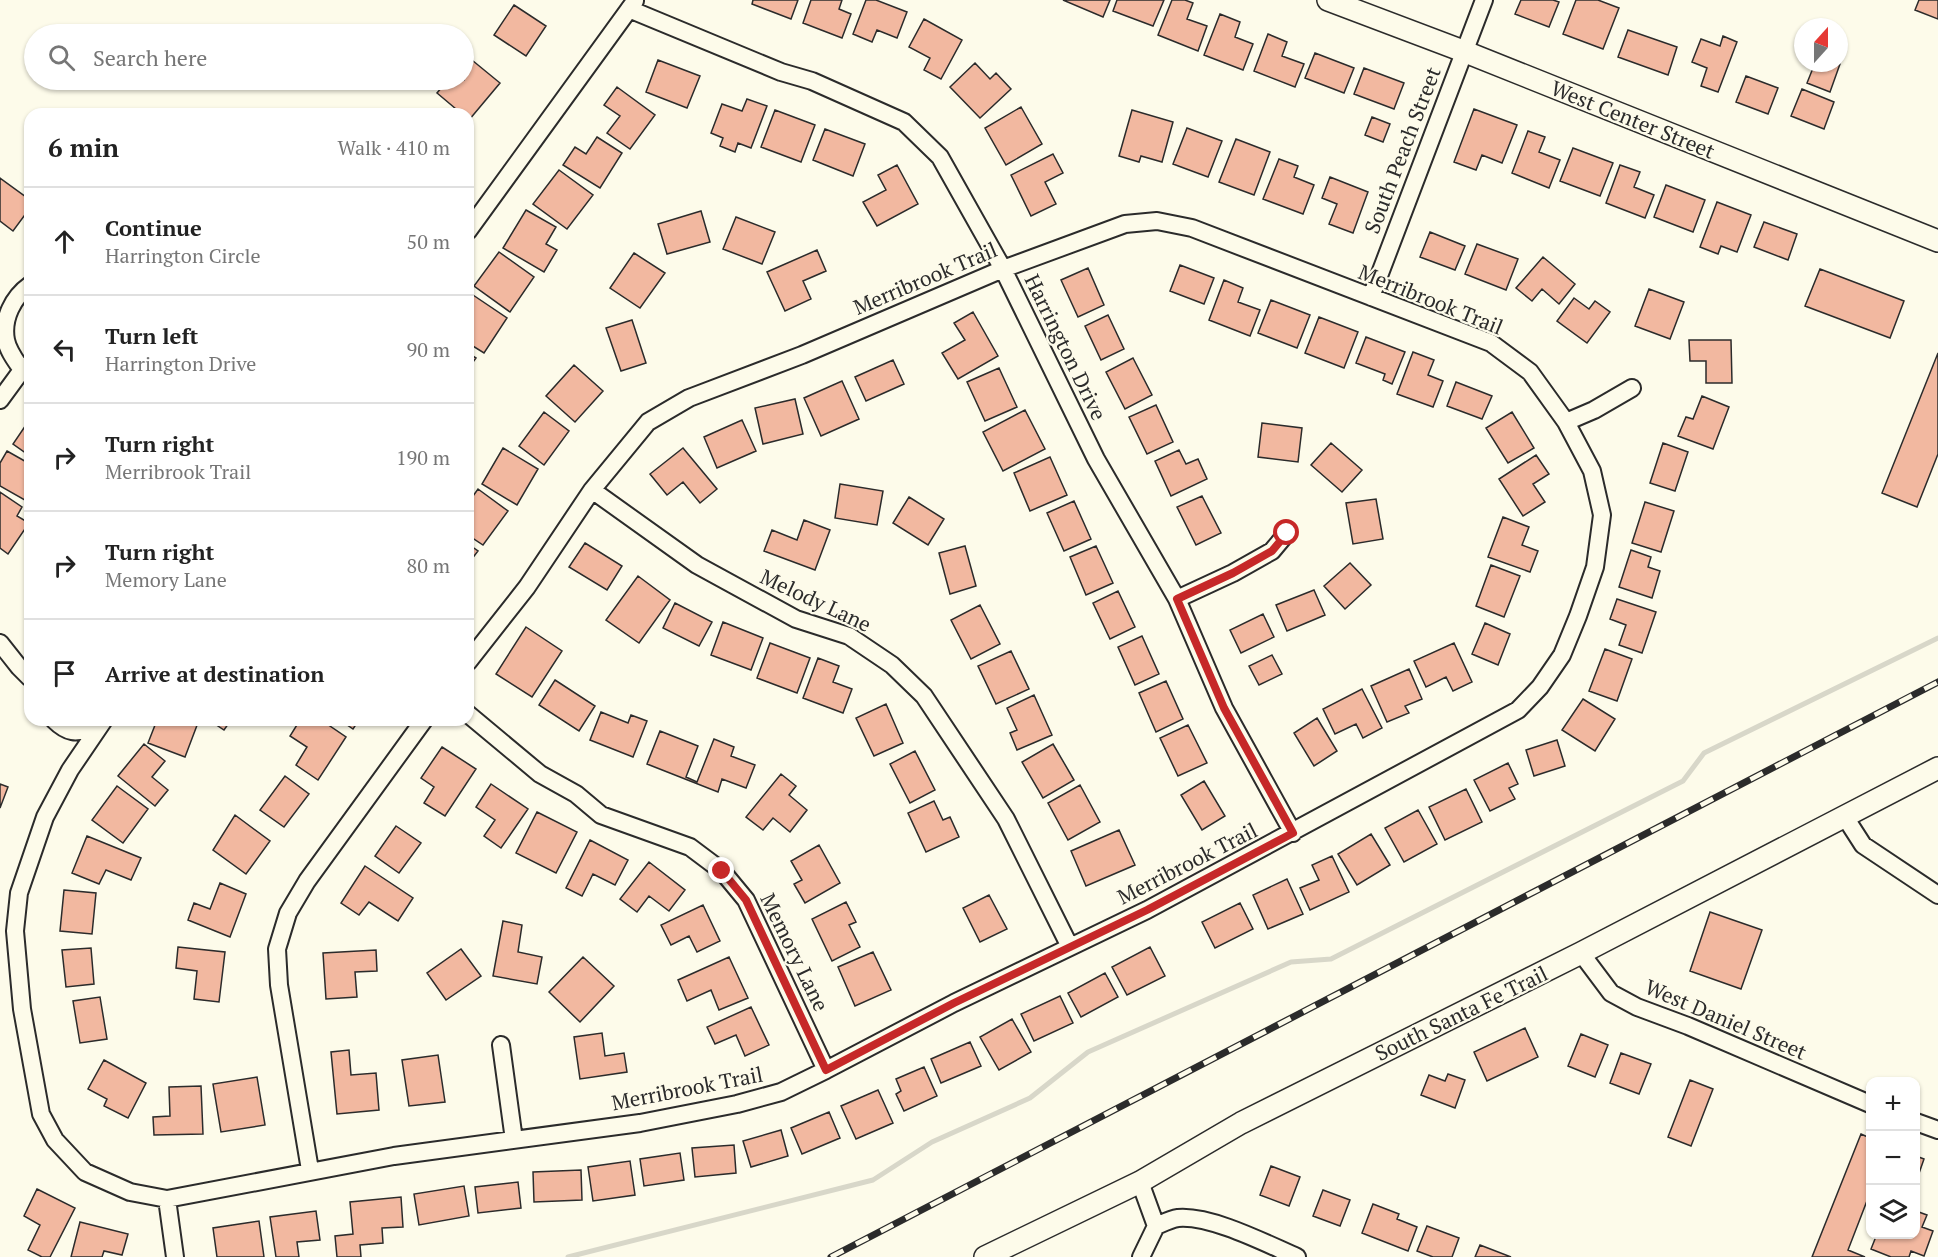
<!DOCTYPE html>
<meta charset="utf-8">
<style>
:root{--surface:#fff;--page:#f2f2f2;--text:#222;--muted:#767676;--line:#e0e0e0}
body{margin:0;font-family:"PT Serif",serif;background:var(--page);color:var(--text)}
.controls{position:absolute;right:18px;bottom:18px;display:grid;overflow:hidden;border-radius:12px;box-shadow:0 2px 4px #0004}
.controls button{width:54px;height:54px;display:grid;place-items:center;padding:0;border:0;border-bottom:2px solid var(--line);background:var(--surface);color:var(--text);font:30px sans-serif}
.compass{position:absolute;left:1794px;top:18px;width:54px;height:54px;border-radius:50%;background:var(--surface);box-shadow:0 2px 4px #0004;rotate:21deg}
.stop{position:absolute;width:18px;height:18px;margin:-14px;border:4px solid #c62828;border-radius:50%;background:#fff}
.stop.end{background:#c62828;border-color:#fff;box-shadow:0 2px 6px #0008}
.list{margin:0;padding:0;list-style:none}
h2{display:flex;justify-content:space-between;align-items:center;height:78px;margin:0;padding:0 24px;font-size:26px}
h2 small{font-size:20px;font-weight:400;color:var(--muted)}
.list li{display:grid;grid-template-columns:39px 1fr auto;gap:18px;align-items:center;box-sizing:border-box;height:108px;padding:0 24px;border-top:2px solid var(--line)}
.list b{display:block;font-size:22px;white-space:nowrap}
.list p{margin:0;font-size:20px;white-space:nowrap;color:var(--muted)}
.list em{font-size:20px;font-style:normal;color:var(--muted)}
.icon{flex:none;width:33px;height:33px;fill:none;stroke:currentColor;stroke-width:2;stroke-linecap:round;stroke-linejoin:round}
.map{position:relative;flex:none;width:1938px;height:1257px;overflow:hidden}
.search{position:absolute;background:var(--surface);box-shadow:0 2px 4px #0004;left:24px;top:24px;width:450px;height:66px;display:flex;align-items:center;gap:15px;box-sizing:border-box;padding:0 21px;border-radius:33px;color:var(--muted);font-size:22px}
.panel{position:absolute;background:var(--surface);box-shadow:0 2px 4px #0004;left:24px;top:108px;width:450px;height:618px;border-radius:18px}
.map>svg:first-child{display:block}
</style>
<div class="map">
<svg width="1938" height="1257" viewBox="0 0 1938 1257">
<rect width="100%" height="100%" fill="#fdfbea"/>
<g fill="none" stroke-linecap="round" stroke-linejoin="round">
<!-- stream -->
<path stroke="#d8d7c9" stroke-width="5" d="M568 1257 873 1180 932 1142 1030 1098 1088 1052 1291 962 1331 959 1683 781 1704 753 1938 638"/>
</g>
<!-- building -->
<path fill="#f2b8a0" stroke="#2b2b2b" stroke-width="1.5" d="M753 0H798L791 19 752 4Z
M811 0H842L839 9 851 14 842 38 803 23Z
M866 0H876L907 12 897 38 877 30 872 42 853 34Z
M1063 0H1110L1103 17Z
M1117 0H1164L1153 26 1113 11Z
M1172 0H1185L1193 3 1187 19 1207 26 1198 51 1158 35Z
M1521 0H1553L1559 2 1549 27 1515 14Z
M1576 0H1598L1619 8 1603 49 1563 34Z
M1919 0H1938V19L1915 10Z
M514 5 546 26 526 56 494 35Z
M1220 14 1240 22 1235 37 1253 44 1243 70 1204 55Z
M924 19 962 40 941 79 924 70 930 58 909 47Z
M1628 30 1677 47 1668 75 1618 57Z
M1268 34 1287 42 1282 56 1304 64 1295 87 1254 71Z
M1723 36 1737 42 1718 92 1701 86 1707 68 1692 62 1701 39 1720 46Z
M1315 53 1354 68 1344 93 1305 78Z
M467 56 500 83 469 120 468 114H462L437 93 448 80H464V60Z
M658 60 700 76 687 108 646 92Z
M975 63 990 79 996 73 1011 89 980 118 950 87Z
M1815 63 1840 64 1830 92 1807 83Z
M1364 68 1404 83 1394 109 1354 94Z
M1746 76 1778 88 1768 114 1736 102Z
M617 87 655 115 630 149 607 133 620 116 604 105Z
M1802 89 1834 102 1824 129 1791 116Z
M747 99 767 106 751 148 738 143 735 152 720 146 723 138 711 133 722 104 742 111Z
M1021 107 1042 144 1006 165 985 128Z
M1474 109 1517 125 1502 163 1482 155 1476 170 1454 162Z
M775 110 815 125 801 162 761 147Z
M1132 110 1173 122 1162 162 1141 156 1139 162 1119 156Z
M1372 117 1390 124 1383 142 1365 135Z
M1187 128 1222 141 1208 177 1173 164Z
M825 129 865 144 853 176 813 160Z
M1528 131 1545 137 1539 152 1560 160 1549 188 1512 173Z
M597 137 622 153 600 188 563 165 575 147 586 154Z
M1236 139 1270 152 1254 195 1219 182Z
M1573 148 1613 163 1600 196 1560 181Z
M1053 154 1063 173 1045 182 1056 204 1031 216 1011 175Z
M1279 159 1298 166 1294 177 1314 185 1303 214 1263 199Z
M897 165 918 204 877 226 863 202 886 190 878 175Z
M1620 165 1640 172 1634 187 1654 195 1645 218 1606 203Z
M559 170 593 195 567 229 533 204Z
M1330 177 1368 192 1353 233 1329 224 1337 204 1322 198Z
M0 178 30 200V208L13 231 0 221Z
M1666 185 1705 200 1693 232 1654 217Z
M1717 202 1751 215 1737 252 1721 246 1718 254 1700 247Z
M526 210 556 227 546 244 557 250 544 272 503 248Z
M701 211 710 242 667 254 658 224Z
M736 217 775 232 762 264 723 249Z
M1764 222 1797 234 1788 260 1754 247Z
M1430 232 1465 246 1455 270 1420 257Z
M1477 244 1518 259 1506 290 1465 274Z
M817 250 826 271 803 281 811 299 785 311 767 272Z
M499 252 534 277 510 312 474 286Z
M634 253 665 273 640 308 610 288Z
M1543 257 1575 284 1559 304 1542 289 1532 301 1516 288Z
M1180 265 1214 278 1204 304 1170 291Z
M1088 268 1104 305 1078 317 1061 280Z
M1820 269 1904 301 1890 338 1805 306Z
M1224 280 1243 288 1238 302 1260 310 1250 336 1209 320Z
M1649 289 1684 302 1670 339 1635 326Z
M470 293 507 318 484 353 468 343 470 325 468 323V295Z
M1574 298 1589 309 1595 301 1610 312 1587 343 1557 321Z
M1271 300 1310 315 1297 348 1258 333Z
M973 312 998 356 958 379 942 353 965 340 954 323Z
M1108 315 1124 349 1101 360 1085 326Z
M1319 317 1358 332 1344 368 1305 353Z
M632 320 646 363 621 371 606 328Z
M1366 337 1405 352 1392 384 1383 380 1385 374 1356 363Z
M1689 340H1731L1732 383H1706V361H1690Z
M1413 352 1434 360 1428 375 1443 381 1433 407 1397 394Z
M468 353 476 358 468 369Z
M1938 353V454L1917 507 1882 493Z
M1133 358 1152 395 1125 409 1106 372Z
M893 360 904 384 866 401 855 377Z
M574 365 603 391 575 422 546 396Z
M999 368 1017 407 985 421 967 382Z
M842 381 859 419 821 436 804 398Z
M1456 382 1492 396 1482 419 1447 406Z
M1702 396 1729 407 1713 449 1678 436 1686 417 1693 419Z
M795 399 803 434 763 444 755 408Z
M1156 405 1173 442 1147 454 1129 417Z
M1025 410 1045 449 1003 471 983 432Z
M544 412 569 431 544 465 519 446Z
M1512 412 1534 448 1508 463 1486 428Z
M30 419V456L13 444Z
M742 420 756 451 717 468 704 437Z
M1262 423 1302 428 1298 462 1258 457Z
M1331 443 1362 470 1342 492 1311 465Z
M1663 443 1688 452 1675 491 1650 483Z
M503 448 538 469 517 505 482 484Z
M683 448 717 489 700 503 683 482 667 495 650 474Z
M1179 450 1186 464 1198 459 1207 479 1171 496 1155 461Z
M7 451 30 464V503L0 486V463Z
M1536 455 1549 474 1533 484 1545 502 1523 516 1499 479Z
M1050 457 1067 495 1030 511 1014 473Z
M840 484 883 491 877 525 835 518Z
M478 489 508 511 483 545 468 535V503Z
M0 492 22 507 17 516 29 523 8 554 0 548Z
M1202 496 1221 533 1196 545 1177 507Z
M909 497 944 519 928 545 893 523Z
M1376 499 1383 539 1353 544 1346 503Z
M1074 501 1091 539 1064 551 1047 513Z
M1645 502 1674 511 1661 552 1632 543Z
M1503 517 1529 527 1522 545 1538 551 1530 572 1488 557Z
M804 520 830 530 815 570 764 551 772 530 797 540Z
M585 543 622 566 607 590 569 567Z
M468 544 478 551 468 564Z
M965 546 976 586 950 594 939 553Z
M1096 546 1113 583 1086 595 1070 557Z
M1631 550 1651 557 1648 567 1660 571 1652 598 1619 587Z
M1350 563 1371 585 1345 609 1324 586Z
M1491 565 1520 576 1504 617 1476 606Z
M638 576 670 600 639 643 606 620Z
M1314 590 1325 615 1287 631 1276 605Z
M1118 591 1135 627 1110 639 1093 603Z
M1617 599 1656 612 1642 653 1619 645 1626 625 1610 619Z
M675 603 712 622 699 646 663 628Z
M980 605 1000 644 971 659 951 620Z
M1263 614 1274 637 1241 653 1230 630Z
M723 622 763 638 751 670 711 655Z
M1485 623 1510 634 1498 665 1472 654Z
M526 627 562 651 532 697 496 674Z
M1142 636 1159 674 1135 685 1118 647Z
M770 643 810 658 797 693 757 678Z
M1454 643 1472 682 1453 691 1446 677 1426 687 1414 661Z
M1605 649 1632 659 1617 701 1589 691Z
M1011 651 1029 689 996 704 978 666Z
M1272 655 1282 674 1259 685 1249 666Z
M818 658 839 666 833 682 852 689 843 713 803 698Z
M1409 669 1422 699 1405 706 1409 713 1387 722 1371 686Z
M555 680 595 706 579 731 539 705Z
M1166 681 1183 719 1156 732 1139 693Z
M1362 689 1382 728 1363 738 1356 724 1335 734 1323 709Z
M1034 695 1052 735 1017 750 1010 733 1017 730 1007 708Z
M1583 699 1615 719 1595 751 1562 730Z
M886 704 903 743 874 756 856 718Z
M601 712 628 723 631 715 647 721 633 757 590 740Z
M1317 718 1337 751 1314 766 1294 733Z
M157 720H199L185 757 148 743Z
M209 720H231L224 730Z
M300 720H321L346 737 318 780 296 765 307 747 290 736Z
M340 720H359L353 729Z
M1188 725 1207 763 1178 776 1160 738Z
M660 731 698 746 686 777 697 782 714 739 734 747 731 756 755 765 746 788 722 779 718 792 647 764Z
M1557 740 1565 766 1534 776 1526 750Z
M144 744 165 761 152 777 168 790 155 806 118 776Z
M1053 744 1074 780 1043 798 1022 762Z
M442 747 476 769 445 816 424 803 434 787 421 778Z
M915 751 935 790 910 803 890 764Z
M1508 763 1518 784 1509 788 1515 799 1490 811 1474 780Z
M781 774 796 786 789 795 807 810 790 832 773 818 763 830 746 817Z
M285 776 309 794 284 827 260 810Z
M1204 781 1225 816 1202 830 1181 795Z
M0 784 8 787 0 808Z
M491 784 528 809 501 848 484 836 495 820 476 807Z
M1080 785 1100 822 1068 840 1048 803Z
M117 786 148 809 123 843 92 820Z
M1466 789 1482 822 1445 840 1429 807Z
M934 801 943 820 950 817 959 837 926 852 908 813Z
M1418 810 1437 844 1404 862 1385 828Z
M537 812 577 832 556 873 516 853Z
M235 815 270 841 246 874 213 850Z
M396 826 421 843 399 873 375 856Z
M1119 830 1135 865 1086 886 1071 851Z
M1371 834 1390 865 1357 885 1338 854Z
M87 836 141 858 131 880 106 870 99 884 72 873Z
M590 840 628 860 615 885 593 874 582 896 566 888Z
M819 845 840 883 805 903 794 884 802 880 791 861Z
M1332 856 1349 892 1310 910 1300 888 1319 880 1312 865Z
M649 862 685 890 669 911 649 896 637 912 620 899Z
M365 866 413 898 398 921 369 902 359 915 341 903Z
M1287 879 1303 914 1268 929 1253 895Z
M220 883 246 894 230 937 188 920 194 903 210 909Z
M64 890 96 893 92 934 60 931Z
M989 895 1007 929 980 942 963 908Z
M846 902 856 922 849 925 860 947 832 961 812 919Z
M1240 903 1253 929 1215 948 1202 922Z
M703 905 720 941 697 952 689 936 671 945 661 925Z
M1710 912 1762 930 1741 989 1690 971Z
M503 921 522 925 518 952 542 957 537 984 493 976Z
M178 947 225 952 219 1002 194 999 197 971 176 968Z
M1150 947 1165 976 1127 995 1112 967Z
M91 948 94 984 66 987 62 950Z
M461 949 481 976 446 1000 427 973Z
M376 950 377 971 355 972 357 997 326 999 323 953Z
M873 952 891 990 855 1006 838 967Z
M583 957 614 986 580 1022 549 992Z
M729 957 748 998 719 1010 711 990 687 1001 678 980Z
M1105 973 1118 997 1081 1017 1068 993Z
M1060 996 1073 1023 1034 1041 1021 1014Z
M100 997 107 1039 80 1043 73 1001Z
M751 1007 769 1045 745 1056 736 1035 715 1044 707 1027Z
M1012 1019 1031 1052 999 1070 980 1037Z
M1525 1028 1538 1057 1487 1081 1474 1052Z
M602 1033 605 1056 624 1053 627 1072 580 1079 574 1037Z
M1581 1034 1608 1045 1595 1077 1568 1066Z
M970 1042 981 1066 941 1083 931 1059Z
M349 1050 351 1075 376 1073 379 1110 337 1114 331 1052Z
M1621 1053 1651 1064 1639 1094 1610 1083Z
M438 1055 445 1102 409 1106 402 1060Z
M104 1060 146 1083 128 1118 104 1106 107 1099 88 1089Z
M924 1067 937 1096 904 1111 896 1094 901 1091 896 1079Z
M1448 1074 1465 1080 1455 1108 1421 1095 1429 1075 1445 1081Z
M257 1077 265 1125 221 1132 213 1084Z
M1690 1080 1713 1089 1691 1146 1668 1137Z
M201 1086 203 1134 154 1135 153 1117 170 1116 169 1087Z
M878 1090 893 1123 856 1139 841 1106Z
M829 1112 840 1138 802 1154 791 1128Z
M781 1130 788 1156 751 1167 743 1141Z
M1861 1134 1870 1138V1193L1848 1250 1865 1257H1812Z
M734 1145 736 1173 695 1177 692 1148Z
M680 1153 684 1180 644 1186 640 1159Z
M1916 1156 1924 1159 1916 1182Z
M630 1161 635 1195 593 1201 588 1167Z
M1271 1166 1300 1177 1289 1206 1260 1195Z
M581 1170 582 1200 534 1202 533 1172Z
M518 1182 521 1208 478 1213 475 1187Z
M464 1186 469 1216 419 1225 414 1194Z
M37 1189 75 1208 50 1257H42L28 1250 40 1225 24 1216Z
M1323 1190 1350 1200 1340 1226 1313 1216Z
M401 1197 403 1227 382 1228 383 1243 360 1245 361 1257H337L335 1236 353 1234 350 1202Z
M1373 1204 1399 1214 1397 1219 1417 1227 1408 1251 1362 1233Z
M316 1211 320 1240 297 1242 299 1257H276L270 1217Z
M1916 1211 1927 1215 1922 1227 1933 1231 1924 1256 1911 1251 1909 1257H1891L1871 1249 1877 1234H1916Z
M259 1221 264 1257H217L213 1228Z
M80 1222 128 1234 122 1255 104 1251 102 1257H71Z
M1427 1226 1459 1238 1452 1257H1433L1417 1251Z
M1480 1245 1511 1257H1475Z"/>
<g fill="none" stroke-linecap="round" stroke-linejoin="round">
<!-- minor casing -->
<g stroke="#2b2b2b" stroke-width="20">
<path id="minor" d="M629 9 781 72 812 81 904 122 940 157 1003 269 1096 459 1177 599 1224 708 1293 833
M468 231 635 1
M1371 297 1484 0
M22 370C16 361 8 351 6 340 2 319 13 297 30 285
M0 400 22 370 29 364
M1566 422 1594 410 1632 388
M592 490 697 565 796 619 849 636 892 665 924 696 1006 819 1070 947
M1177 599 1233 573 1272 551 1287 533
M0 643 19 667 30 678
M468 714 540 774 576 794 601 815 690 847 722 871 746 900 826 1070
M54 720C64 730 82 740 87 720
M104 720 70 770 45 817 19 893 15 931 22 1009 41 1114 55 1140 85 1172 130 1192 167 1199 394 1156 640 1123 737 1104 781 1092 826 1070 954 1003 1147 910 1518 710 1540 687 1562 655 1578 616 1595 567 1602 515 1592 471 1566 422 1530 372 1491 343 1192 228 1157 221 1125 224 1003 269 802 355 689 398 648 422 592 490 527 587 468 662
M1845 817 1863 845 1938 895
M1581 953 1611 993 1637 1007 1688 1026 1870 1104
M501 1045 514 1140
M1916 1122 1938 1130
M310 1170 279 985 277 949 288 913 307 881 424 720
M1140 1182 1156 1226 1141 1257
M167 1199 175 1257
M1156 1226C1163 1223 1171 1219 1178 1218 1211 1215 1267 1244 1297 1257"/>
</g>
<!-- tertiary casing -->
<g stroke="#2b2b2b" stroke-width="24">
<path id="tertiary" d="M1328 0 1463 51 1938 241
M985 1257 1140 1182 1241 1123 1581 953 1938 768"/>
</g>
<!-- minor -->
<use href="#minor" stroke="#fdfbea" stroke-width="16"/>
<!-- tertiary -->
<use href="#tertiary" stroke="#fdfbea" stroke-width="21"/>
<!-- rail casing -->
<g stroke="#2b2b2b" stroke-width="7">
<path id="rail" d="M831 1257 1938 682"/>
</g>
<!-- rail -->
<use href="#rail" stroke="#fdfbea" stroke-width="4.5" stroke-dasharray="14" stroke-linecap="butt"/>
</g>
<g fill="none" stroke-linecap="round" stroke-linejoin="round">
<!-- route -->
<path stroke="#c62828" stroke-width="8" d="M722 871 746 900 826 1070 954 1003 1147 910 1293 833 1224 708 1177 599 1233 573 1272 551 1287 533"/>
</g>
<g text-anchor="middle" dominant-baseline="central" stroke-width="4.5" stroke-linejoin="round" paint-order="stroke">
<!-- street labels -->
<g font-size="21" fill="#2b2b2b" stroke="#fdfbea">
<text transform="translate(1633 119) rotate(22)">West Center Street</text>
<text transform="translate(1402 150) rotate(-69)">South Peach Street</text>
<text transform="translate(925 278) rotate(-23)">Merribrook Trail</text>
<text transform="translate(1431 299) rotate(22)">Merribrook Trail</text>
<text transform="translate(1066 347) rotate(64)">Harrington Drive</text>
<text transform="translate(816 600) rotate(25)">Melody Lane</text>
<text transform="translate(1187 863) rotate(-27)">Merribrook Trail</text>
<text transform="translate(795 952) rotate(64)">Memory Lane</text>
<text transform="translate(1461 1013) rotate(-26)">South Santa Fe Trail</text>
<text transform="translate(1726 1019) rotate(23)">West Daniel Street</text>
<text transform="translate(687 1088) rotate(-11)">Merribrook Trail</text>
</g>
</g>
</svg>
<div class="controls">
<button>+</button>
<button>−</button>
<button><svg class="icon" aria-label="layers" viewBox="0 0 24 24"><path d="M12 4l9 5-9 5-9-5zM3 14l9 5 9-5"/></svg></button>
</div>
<svg class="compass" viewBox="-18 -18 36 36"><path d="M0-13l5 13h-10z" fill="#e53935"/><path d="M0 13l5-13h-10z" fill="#767676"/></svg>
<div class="stop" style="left:1287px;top:533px"></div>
<div class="stop end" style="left:722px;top:871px"></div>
<div class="search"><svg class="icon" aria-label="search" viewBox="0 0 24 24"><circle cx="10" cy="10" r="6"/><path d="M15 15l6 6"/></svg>Search here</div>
<section class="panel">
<h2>6 min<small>Walk · 410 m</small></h2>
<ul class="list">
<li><svg class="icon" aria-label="ahead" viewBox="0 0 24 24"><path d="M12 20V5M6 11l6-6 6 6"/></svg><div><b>Continue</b><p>Harrington Circle</p></div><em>50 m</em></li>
<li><svg class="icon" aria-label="left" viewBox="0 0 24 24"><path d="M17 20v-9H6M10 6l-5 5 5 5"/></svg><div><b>Turn left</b><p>Harrington Drive</p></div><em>90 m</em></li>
<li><svg class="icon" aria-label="right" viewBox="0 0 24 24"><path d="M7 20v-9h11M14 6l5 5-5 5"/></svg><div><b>Turn right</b><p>Merribrook Trail</p></div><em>190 m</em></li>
<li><svg class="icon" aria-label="right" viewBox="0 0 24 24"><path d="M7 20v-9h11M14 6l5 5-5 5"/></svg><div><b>Turn right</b><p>Memory Lane</p></div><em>80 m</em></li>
<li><svg class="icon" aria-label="arrive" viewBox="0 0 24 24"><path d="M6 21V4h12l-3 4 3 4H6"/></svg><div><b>Arrive at destination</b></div></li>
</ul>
</section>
</div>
